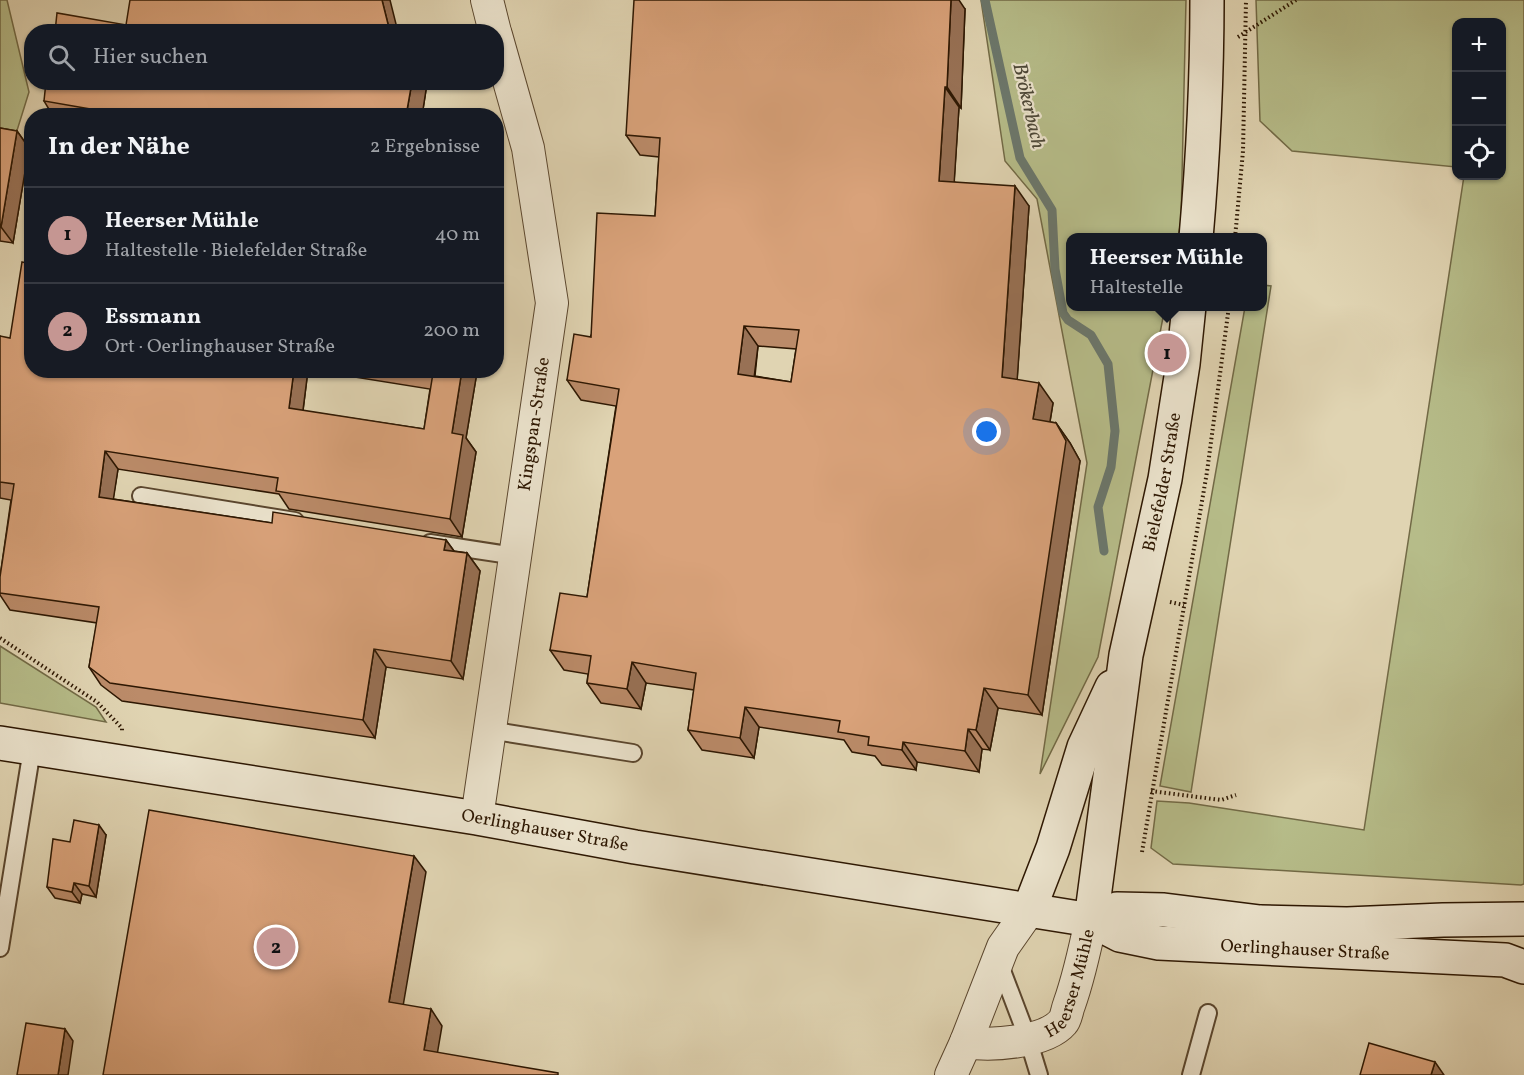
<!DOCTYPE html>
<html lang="de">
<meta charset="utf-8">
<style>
:root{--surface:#171b24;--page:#242831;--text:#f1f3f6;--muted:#9ea1a6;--line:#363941;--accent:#c59692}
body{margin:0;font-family:Vollkorn,serif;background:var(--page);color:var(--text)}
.controls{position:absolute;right:18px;top:18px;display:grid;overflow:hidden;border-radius:12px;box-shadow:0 2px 4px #0004}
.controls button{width:54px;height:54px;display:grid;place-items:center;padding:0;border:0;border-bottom:2px solid var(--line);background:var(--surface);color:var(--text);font:30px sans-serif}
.you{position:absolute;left:987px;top:432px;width:21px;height:21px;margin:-15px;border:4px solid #fff;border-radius:50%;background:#1a73e8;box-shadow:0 0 0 9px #1a73e833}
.badge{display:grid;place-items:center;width:39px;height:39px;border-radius:50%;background:var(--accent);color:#111;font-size:20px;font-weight:700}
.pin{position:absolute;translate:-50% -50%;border:3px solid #fff;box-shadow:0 2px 6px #0006}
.popup{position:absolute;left:1066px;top:233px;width:201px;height:78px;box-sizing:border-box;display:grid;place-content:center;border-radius:12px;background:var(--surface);filter:drop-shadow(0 2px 4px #0005);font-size:20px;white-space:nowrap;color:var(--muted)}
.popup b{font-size:22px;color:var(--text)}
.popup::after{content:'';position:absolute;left:50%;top:100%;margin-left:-12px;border:12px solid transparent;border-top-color:var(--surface)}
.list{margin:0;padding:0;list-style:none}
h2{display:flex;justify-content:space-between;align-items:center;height:78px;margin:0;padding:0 24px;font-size:26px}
h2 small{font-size:20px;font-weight:400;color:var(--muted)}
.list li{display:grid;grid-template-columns:39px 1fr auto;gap:18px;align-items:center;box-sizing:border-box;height:96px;padding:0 24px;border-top:2px solid var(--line)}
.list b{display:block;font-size:22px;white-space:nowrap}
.list p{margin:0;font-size:20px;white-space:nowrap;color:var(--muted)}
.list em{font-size:20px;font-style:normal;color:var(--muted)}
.icon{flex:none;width:33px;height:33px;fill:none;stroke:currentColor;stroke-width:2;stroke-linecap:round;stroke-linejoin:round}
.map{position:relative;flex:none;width:1524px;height:1075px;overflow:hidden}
.search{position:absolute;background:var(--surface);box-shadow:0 2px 4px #0004;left:24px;top:24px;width:480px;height:66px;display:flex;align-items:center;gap:15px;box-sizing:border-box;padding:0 21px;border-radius:24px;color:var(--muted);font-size:22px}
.panel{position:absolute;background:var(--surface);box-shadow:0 2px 4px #0004;left:24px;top:108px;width:480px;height:270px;border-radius:24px}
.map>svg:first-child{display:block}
</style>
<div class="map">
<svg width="1524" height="1075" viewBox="0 0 1524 1075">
<rect width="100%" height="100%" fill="#e0d4b2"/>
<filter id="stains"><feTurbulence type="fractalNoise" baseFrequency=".00333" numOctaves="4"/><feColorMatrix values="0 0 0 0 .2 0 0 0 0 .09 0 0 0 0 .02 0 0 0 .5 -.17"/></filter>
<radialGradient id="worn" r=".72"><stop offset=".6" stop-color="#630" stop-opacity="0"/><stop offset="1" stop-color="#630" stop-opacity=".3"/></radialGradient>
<!-- green -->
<path fill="#b6bc89" stroke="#726a46" stroke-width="1.5" d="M0 0H7L29 92 15 137 0 134Z
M981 0H1186L1181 221 1178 237 1071 238V306L1165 307 1098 657 1040 774 1087 463 1037 199 1005 161Z
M1256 0H1524V884L1521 885 1173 864 1151 848 1157 801 1189 803 1364 830 1464 176H1502V22H1456V167L1292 151 1260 121Z
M1263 285 1271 286 1191 792 1160 786 1245 307 1263 306Z
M0 646 96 707 106 722 0 703Z"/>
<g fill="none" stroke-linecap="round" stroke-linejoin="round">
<!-- stream -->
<path stroke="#6b776c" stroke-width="9" d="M985 0 1020 158 1052 210 1055 269 1063 313 1068 320 1091 335 1108 364 1115 431 1111 467 1098 507 1104 551"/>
<!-- service casing -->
<g stroke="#5a462e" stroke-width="20">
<path id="service" d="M141 496 295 521
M430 543 515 556
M489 730 633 753
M0 948 32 749
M998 960 1028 1039 1039 1075
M1191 1075 1208 1013"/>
</g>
<!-- minor casing -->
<g stroke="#5a462e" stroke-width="34">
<g id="minor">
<path d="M487 0 495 32"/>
<path id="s1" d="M477 818 552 303 528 148 496 35"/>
<path id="s2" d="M966 1042C990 1046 1045 1043 1063 1022 1066 1019 1067 1010 1069 1005 1079 977 1085 949 1091 920"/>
<path d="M951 1075 966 1042 1003 947 1029 910"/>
</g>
</g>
<!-- secondary casing -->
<g stroke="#2d1702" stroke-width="36">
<g id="secondary">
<path d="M1196 238C1203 158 1207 80 1207 0"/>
<path id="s3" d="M0 743 477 818 635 847 1091 920 1120 935 1159 943 1505 960 1524 967"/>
<path d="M1029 910 1053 848 1084 747 1112 687"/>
<path id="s4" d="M1091 920 1126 655 1165 479 1183 364 1189 306"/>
<path d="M1091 920 1117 909 1164 910 1260 922 1347 924 1443 920 1524 919"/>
</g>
</g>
<!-- path -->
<path stroke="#2d1702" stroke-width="4" stroke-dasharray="1.5 3" stroke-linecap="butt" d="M1238 37 1296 0
M1235 238 1243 151 1246 0
M1170 602 1184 605
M0 638 97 702 122 728V731
M1151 791 1221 800 1236 795
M1142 852 1207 472 1229 306"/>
<!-- service -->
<use href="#service" stroke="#ebe3cd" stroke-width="16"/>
<!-- minor -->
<use href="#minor" stroke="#ebe3cd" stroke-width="32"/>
<!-- secondary -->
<use href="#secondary" stroke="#ebe3cd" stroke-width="33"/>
</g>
<!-- wall -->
<path fill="#bb8b69" stroke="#2d1702" stroke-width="1.5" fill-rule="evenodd" d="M965 9 961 108 959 107 954 182 1029 206 1017 380 1053 403 1050 422 1056 423 1070 443 1080 461 1042 715 998 708 990 750 982 749 979 772 917 762 916 770 882 765 875 756 852 752 844 740 759 727 754 758 702 750 688 730 694 690 646 683 641 709 601 703 587 683 588 674 564 670 550 650 587 597 616 406 581 400 567 380 655 216 659 157 640 155 626 135ZM758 346 796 349 791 382 755 376Z
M426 90 422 116H53L44 101Z
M0 128 17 131 29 148 13 243 0 241Z
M0 336 32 370H308L303 411 424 429 430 389 311 370H481V373L477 372 466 438 476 452 462 537 289 509 279 494 118 469 113 499 272 523 446 540 454 551 467 553 480 571 463 679 386 667 375 738 122 701 101 685 89 667 97 623 10 610 0 595V577L11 500 0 498Z
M106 835 96 897 82 894 80 903 55 898 47 887 70 842Z"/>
<!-- shaded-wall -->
<path fill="#987155" stroke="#2d1702" stroke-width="1.5" d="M382 0H390L398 32H390Z
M951 0H959L965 9 961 108 947 87Z
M412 82H420L426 90 422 116H406Z
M945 87 959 107 953 201 939 181Z
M17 131 29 148 13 243 1 227Z
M1015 186 1029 206 1016 397 1002 377Z
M744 326 758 346 752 394 738 374Z
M294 370H308L301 426 289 408Z
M462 370H476L477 372 466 438 476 452 462 537 450 519 452 433Z
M1039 383 1053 403 1047 439 1033 419Z
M1056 423 1070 443 1080 461 1042 715 1028 695Z
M105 451 118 469 111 515 99 497Z
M446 540 459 558 444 550Z
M467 553 480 571 463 679 451 661Z
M374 649 386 667 375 738 363 720Z
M632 662 646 683 641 709 627 689Z
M984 688 998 708 990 750 976 730Z
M745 707 759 727 754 758 740 738Z
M968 729 982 749 979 772 965 751Z
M903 742 917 762 916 770 902 750Z
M99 825 106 835 96 897 89 886Z
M414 856 426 872 401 1018 389 1002Z
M74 883 82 894 80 903 72 892Z
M431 1009 442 1026 435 1067 424 1050Z
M65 1029 73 1041 68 1075H58Z
M1435 1062 1444 1075H1431Z"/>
<!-- building -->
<path fill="#d9a27a" stroke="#2d1702" stroke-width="1.5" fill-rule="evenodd" d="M130 0H382L390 32H55L57 13 126 25Z
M634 0H951L947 87H945L939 181 1015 186 1002 377 1039 383 1033 419 1056 423 1066 441 1028 695 984 688 976 730 968 729 965 751 903 742 902 750 868 745 869 737 838 732 840 721 745 707 740 738 688 730 696 673 632 662 627 689 587 683 591 656 550 650 560 593 587 597 619 389 567 380 574 334 591 337 597 213 655 216 660 138 626 135ZM744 326 799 330 791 382 738 374Z
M46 82H412L406 116H113V113L44 101Z
M0 128 17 131 1 227H0Z
M22 262 32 264V370H294L289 408 424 429 433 373 415 370H462L452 433 463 435 450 519 276 491 278 478 105 451 99 497 272 523 273 512 446 540 444 550 467 553 451 661 374 649 363 720 110 683 89 667 99 607 0 593V577L14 484 0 482V336L10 338Z
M149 810 414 856 389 1002 431 1009 424 1050 558 1073V1075H103Z
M74 820 99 825 89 886 74 883 72 892 47 887 53 839 70 842Z
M26 1023 65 1029 58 1075H17Z
M1369 1043 1435 1062 1431 1075H1360Z"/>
<g text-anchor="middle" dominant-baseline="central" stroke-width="4.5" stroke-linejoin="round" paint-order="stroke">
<!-- street labels -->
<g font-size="18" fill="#2d1702" stroke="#ebe3cd">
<text stroke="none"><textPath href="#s1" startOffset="398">Kingspan-Straße</textPath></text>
<text stroke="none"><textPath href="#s4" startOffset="444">Bielefelder Straße</textPath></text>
<text stroke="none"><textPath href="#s3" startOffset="552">Oerlinghauser Straße</textPath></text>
<text stroke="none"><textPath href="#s3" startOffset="1324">Oerlinghauser Straße</textPath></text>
<text stroke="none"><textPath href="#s2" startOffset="140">Heerser Mühle</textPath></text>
</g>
<!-- water labels -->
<g font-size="20" font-style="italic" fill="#4c4737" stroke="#ebe3cd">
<text transform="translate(1028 106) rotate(77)">Brökerbach</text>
</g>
</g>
<rect width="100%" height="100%" filter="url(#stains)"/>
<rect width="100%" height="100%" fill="url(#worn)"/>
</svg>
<div class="controls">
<button>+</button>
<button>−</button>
<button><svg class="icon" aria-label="locate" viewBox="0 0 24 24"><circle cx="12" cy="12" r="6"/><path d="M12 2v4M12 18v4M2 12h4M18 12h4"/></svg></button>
</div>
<div class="you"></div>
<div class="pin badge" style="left:1167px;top:353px">1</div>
<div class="popup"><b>Heerser Mühle</b>Haltestelle</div>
<div class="pin badge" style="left:276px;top:947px">2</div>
<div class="search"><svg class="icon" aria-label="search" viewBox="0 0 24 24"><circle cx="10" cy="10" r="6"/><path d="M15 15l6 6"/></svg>Hier suchen</div>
<section class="panel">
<h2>In der Nähe<small>2 Ergebnisse</small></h2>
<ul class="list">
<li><span class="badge">1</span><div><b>Heerser Mühle</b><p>Haltestelle · Bielefelder Straße</p></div><em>40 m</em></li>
<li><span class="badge">2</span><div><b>Essmann</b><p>Ort · Oerlinghauser Straße</p></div><em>200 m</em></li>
</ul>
</section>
</div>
